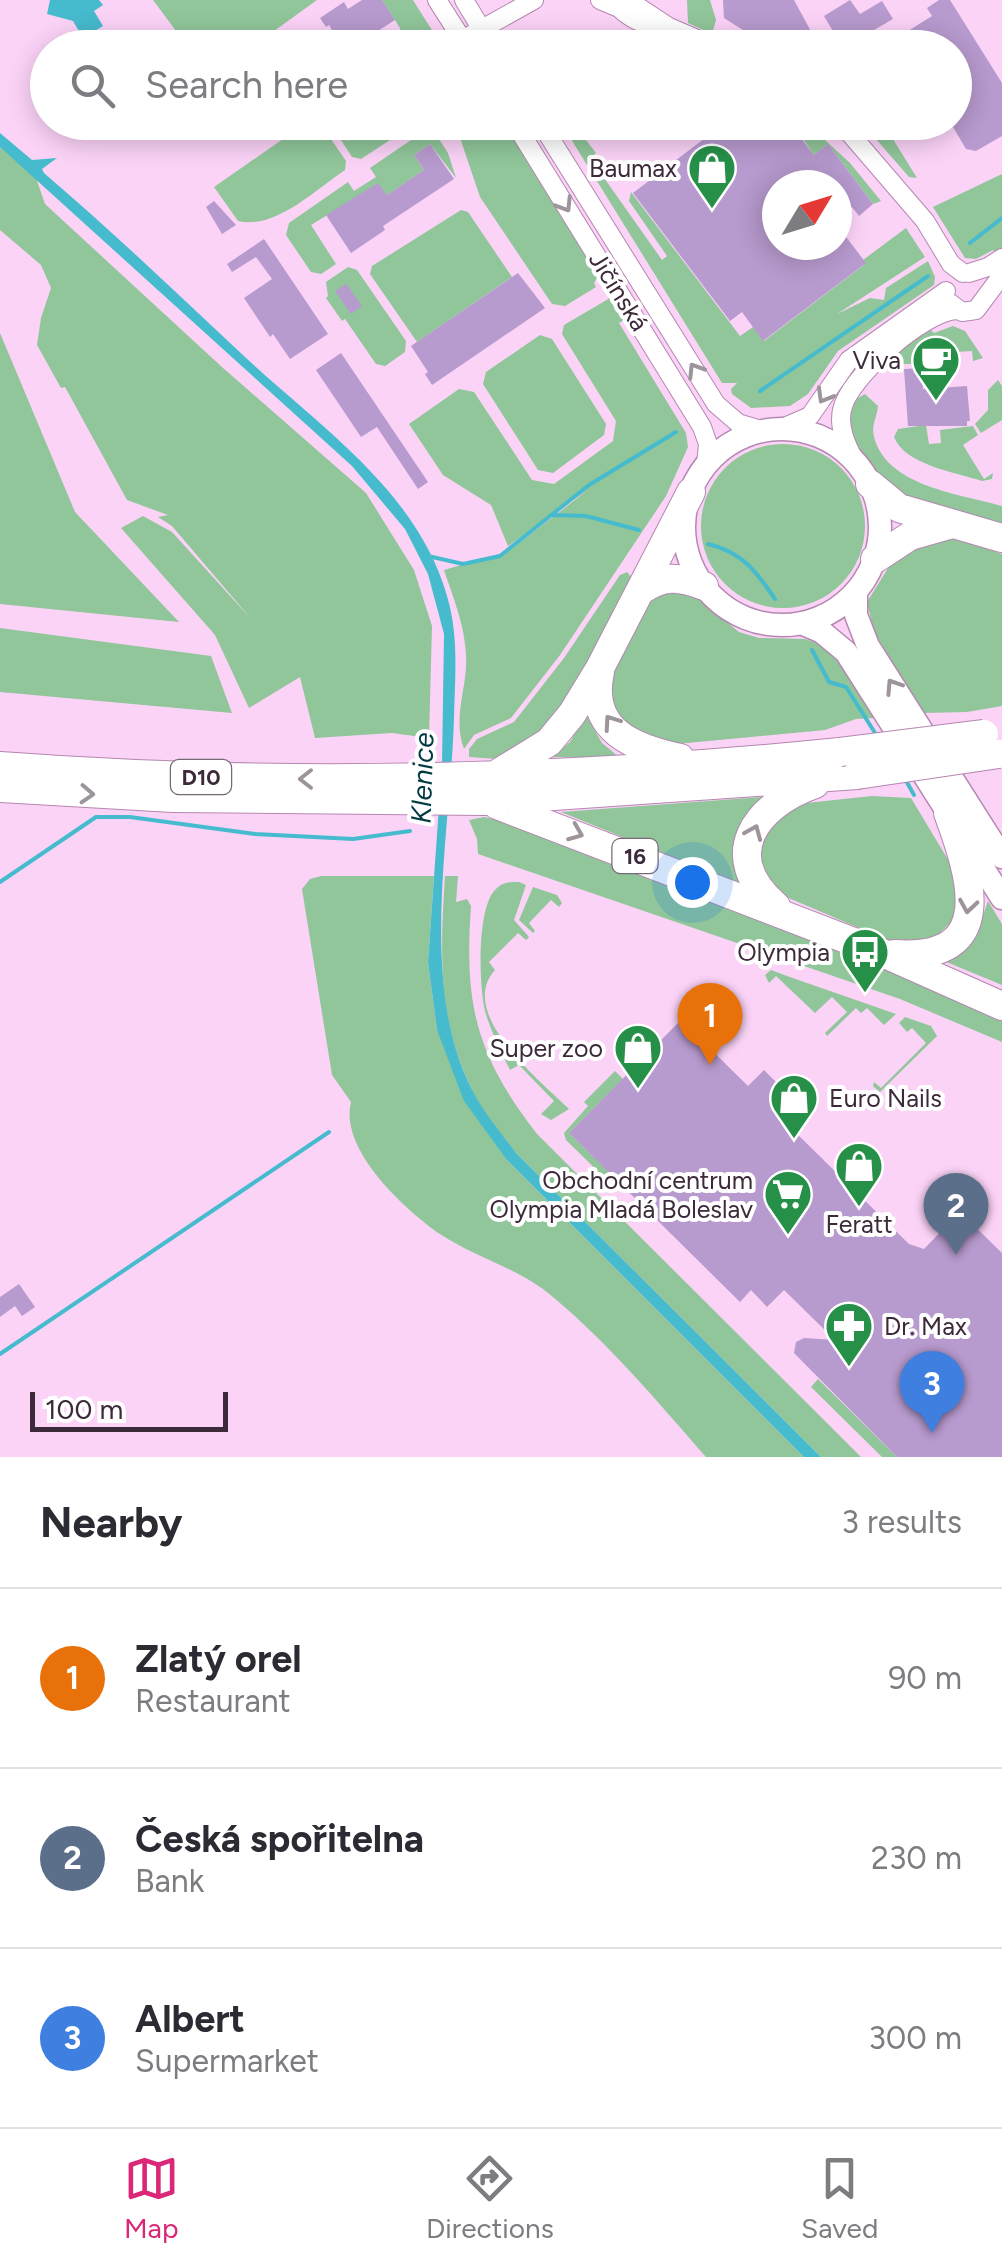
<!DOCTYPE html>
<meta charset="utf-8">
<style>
:root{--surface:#fff;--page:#f7f7f7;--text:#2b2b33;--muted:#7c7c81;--line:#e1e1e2;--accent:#db2777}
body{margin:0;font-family:Figtree,sans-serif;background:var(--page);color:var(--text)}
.compass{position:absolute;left:762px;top:170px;width:90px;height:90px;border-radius:50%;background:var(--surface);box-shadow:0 5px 25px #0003;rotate:52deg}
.scale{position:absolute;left:30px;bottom:25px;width:198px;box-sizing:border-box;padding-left:10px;border:5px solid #3c293a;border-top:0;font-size:28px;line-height:35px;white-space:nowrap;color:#3c293a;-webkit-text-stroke:8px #fff;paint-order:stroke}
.you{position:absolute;left:692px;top:882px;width:35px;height:35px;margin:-25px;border:8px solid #fff;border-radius:50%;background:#1a73e8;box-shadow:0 0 0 15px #1a73e833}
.badge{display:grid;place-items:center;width:65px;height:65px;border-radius:50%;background:var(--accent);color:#fff;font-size:32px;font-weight:700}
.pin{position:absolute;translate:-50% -82px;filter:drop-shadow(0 2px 5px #0008)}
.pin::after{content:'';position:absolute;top:52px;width:35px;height:30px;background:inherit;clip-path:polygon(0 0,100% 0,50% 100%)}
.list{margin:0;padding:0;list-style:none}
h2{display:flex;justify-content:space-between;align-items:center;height:130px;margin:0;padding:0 40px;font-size:42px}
h2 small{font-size:32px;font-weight:400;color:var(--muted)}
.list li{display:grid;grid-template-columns:65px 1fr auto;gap:30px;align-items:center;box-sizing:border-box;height:180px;padding:0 40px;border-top:2px solid var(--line)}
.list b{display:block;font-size:38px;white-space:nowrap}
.list p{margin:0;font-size:32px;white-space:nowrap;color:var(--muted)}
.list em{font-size:32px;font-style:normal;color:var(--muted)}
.icon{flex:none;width:55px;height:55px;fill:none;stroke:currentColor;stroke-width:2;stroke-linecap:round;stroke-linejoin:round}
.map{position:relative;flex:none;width:1002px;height:1457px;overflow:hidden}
.search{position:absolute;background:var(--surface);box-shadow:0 5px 25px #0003;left:30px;right:30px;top:30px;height:110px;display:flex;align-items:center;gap:25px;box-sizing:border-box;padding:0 35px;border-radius:55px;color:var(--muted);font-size:38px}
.sheet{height:670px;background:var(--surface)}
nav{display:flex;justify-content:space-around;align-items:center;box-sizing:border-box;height:140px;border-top:2px solid var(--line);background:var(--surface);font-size:28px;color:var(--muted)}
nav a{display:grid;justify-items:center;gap:5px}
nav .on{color:var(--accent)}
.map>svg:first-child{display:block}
</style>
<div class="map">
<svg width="1002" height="1457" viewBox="0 0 1002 1457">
<rect width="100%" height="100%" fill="#fbd3f7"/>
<!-- green -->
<path fill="#90c69a" d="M153 0H317L252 47H188Z
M382 0H413L435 35 412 46 403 43 400 28Z
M687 0H710L716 20 712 34 688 23Z
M306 123H320L346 161 345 170C315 190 275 230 238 221L214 187Z
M330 123H335L348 141 377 123H416L361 159 352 157Z
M455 123H506L601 278 600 282 597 278 594 283 596 287 565 306 552 304 480 197Z
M561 123H573L596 153 590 158 662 260 667 256 629 201 631 192 740 336 753 327 764 341 865 264 863 260 906 228 925 257 837 314 870 298 884 300 886 288 928 261 935 277 934 285 838 351 808 394 790 406 751 408 732 394 731 389 737 383H722Z
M792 123H805L812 128 850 163 881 201 873 204 828 144 814 155Z
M862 123H883L917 178 909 177Z
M427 129 434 131 448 153 456 178 430 144 414 155 424 170 387 195 378 184 311 225 336 264 321 274 311 272 286 235 289 223 348 182 354 191 376 177 370 168Z
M0 147 36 178 45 204 223 368 366 493 414 570 432 626 429 738 392 733 315 738 300 677 249 708 215 635 121 528 143 516 172 532 252 620 172 526 158 517 168 515 127 500 65 387 61 388 37 345 41 318 51 288 41 265 0 230Z
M1002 174V251L997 255 993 250 976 259 965 258 933 207Z
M461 210 468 212 512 277 417 342 370 274 372 266Z
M348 267 357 270 406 341 405 352 385 366 376 364 345 319 342 321 326 298 328 296 326 282Z
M610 298 616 302 671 391 624 320 619 323 686 433 688 447 666 496 560 655 511 718 474 735 464 749C452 717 468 687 466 655 465 626 453 597 444 570L509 551 589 489 508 546 491 505 443 475 409 424 459 389 474 392 532 480 554 484 613 441 616 421 562 334 564 325Z
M953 326 965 331 983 358 973 361 972 351 923 354V364H885L886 358 931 330 934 333Z
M0 333 75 512 179 622 0 604Z
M540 335 552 339 606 424 604 435 553 473 538 470 483 384 486 372Z
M998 380 1002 386V420L981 433 975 424 988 410V390Z
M865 394 878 406C877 417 871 426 874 437 887 487 961 494 1002 506V528L892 495 854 440 848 416 853 401Z
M926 425 929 444 941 443 940 430 973 426 978 435 963 445 984 479 993 473 992 479 982 481C955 472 905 465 894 437L898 429Z
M701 526a82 82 0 1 1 164 0a82 82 0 1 1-164 0Z
M941 538 959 539 1002 554V706L967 712 924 713 874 632 867 602 895 557Z
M627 572 634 580 552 729 497 759 469 757V749L477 739 514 722 564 658 620 575Z
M670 588 693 595 739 632 759 638 805 639 819 644 840 663 875 718 856 719 825 730 666 745 617 721 609 695 615 667 649 601Z
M0 628 211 656 232 713 0 692Z
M586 715 602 743 619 757H552L570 742Z
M872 796 911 798 956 873V909L951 922 940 933 924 941 892 942 784 896 771 883 762 867 758 852 768 823 797 804Z
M762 797C732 829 731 844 741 885L561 812Z
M484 817 529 826 875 962 1002 1016V1042L900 999 478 854 477 839 469 820Z
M321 876H434L428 962 437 1030 507 1160 804 1457H706C658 1402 609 1344 553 1297 519 1268 476 1258 440 1234 404 1209 339 1149 351 1102L332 1075 302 889 310 879Z
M445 876H458L456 902 467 899 471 906C464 1005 476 1055 537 1134L861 1457H821L516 1153C502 1134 485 1116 475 1096 437 1021 440 956 445 876Z
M519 882 526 885 514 920 529 937 526 940 518 933 489 962 495 970C456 1013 540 1081 569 1109L551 1120 541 1114 554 1101 519 1065 510 1070C501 1051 491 1032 485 1011 479 986 476 905 497 888 503 882 511 882 519 882Z
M533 887 557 895 562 903 559 907 551 900 529 923 535 931 533 933 519 920Z
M988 901 1002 924V985L944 961C970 946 979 929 988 901Z
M771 970 787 976 896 1014 884 1025 867 1008 861 1013 856 1008 827 1036 825 1033 847 1012 832 997 815 1013 776 976 769 983 765 975Z
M905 1017 931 1026 937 1036 880 1092 873 1086 874 1082 881 1088 926 1043 912 1028 907 1032 899 1023Z
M615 1071 623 1079 569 1133 615 1178 610 1183 566 1140 564 1133 588 1106 584 1102Z
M818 1379 897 1457H882L811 1387Z"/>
<!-- water -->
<path fill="#46bbcd" d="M50 0H99L103 5 94 11 103 26 83 38 73 21 47 14Z
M0 133 32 160 57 158 42 169 44 173C113 232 179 295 245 357 321 428 417 491 447 596 459 636 455 677 454 717 451 835 416 991 476 1097 487 1117 503 1135 516 1153L821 1457H804L507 1160 464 1101 437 1030 428 962 442 764 444 634 428 574 405 529 352 466 0 147Z"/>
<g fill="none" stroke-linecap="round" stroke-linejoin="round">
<!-- stream -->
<path stroke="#46bbcd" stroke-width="4" d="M970 243 1002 218
M760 391 928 276
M551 515 586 516 639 530
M708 544C742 552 756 571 775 599
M428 556 463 564 500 556 589 485 676 432
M812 650 829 682 846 687 877 736
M904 777 914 795
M0 882 96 817H130L255 834 353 839 410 831
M0 1354 329 1132"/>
</g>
<!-- building -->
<path fill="#b79ace" d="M362 0H382L395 20 367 38 370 42 361 48H343L329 25 326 27 320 18 344 2 348 9Z
M723 0H794L820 48H771L724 18Z
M850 0 860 14 882 1 893 19 843 48 824 16Z
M939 0H950L1002 83V136L976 151 966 149 950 122H954V48H903L897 38 932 16 927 8Z
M726 122H760L769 134 784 122H802L794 129 814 155 828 144 873 204 859 216 852 207 837 218V185H777V245H837V225L866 263 763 341 742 312 730 321 633 193Z
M430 144 454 179 383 226 385 230 351 253 326 215 378 183 387 195 418 174 424 170 414 155Z
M214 201 236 225 222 234 206 207Z
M264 239 328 334 290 359 273 334 270 337 244 298 272 279 256 257 232 272 227 264Z
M518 273 545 308 432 385 425 374 428 372 411 346Z
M346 284 362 306 351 314 335 291Z
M341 353 428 482 418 489 377 427 361 437 316 370Z
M922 368 923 389 967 386 970 421H967V426H908L904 369Z
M681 1020 748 1086 764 1070 807 1113 792 1129 909 1244 924 1249 960 1212 1002 1253V1457H897L794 1353 796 1342 804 1338 835 1340 784 1290 767 1307 751 1290 740 1302 569 1133Z
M19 1284 35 1307 22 1316 15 1306 0 1317V1297Z"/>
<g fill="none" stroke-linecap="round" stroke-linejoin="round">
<!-- minor casing -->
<g stroke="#b587b1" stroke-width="20">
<path id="minor" d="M437 0 467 47
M464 0 493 48
M600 0 619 8 637 6 669 27 718 48
M619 8C635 23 646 25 668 27
M462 40 534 0
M514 122 702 427 708 444 706 465
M540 122 716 404 738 423 764 431
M840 122 925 221 951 264 963 273
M969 273 988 267 1002 258
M950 303 962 312 976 310 1002 275
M780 429 810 416 849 360 946 291
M855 462C847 446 838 428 842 410 848 378 924 311 957 310"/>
</g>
<!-- major casing -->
<g stroke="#b587b1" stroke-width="25">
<path id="major" d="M684 527a98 98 0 1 1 196 0a98 98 0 1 1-196 0Z
M856 591V615L868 646 1002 857
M801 623 822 632 846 652 1002 898"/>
</g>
<!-- highway casing -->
<g stroke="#b587b1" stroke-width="30">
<path id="highway" d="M870 484 899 508 1002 538
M875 559 910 536 952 524
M640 591C663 575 678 576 704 586
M600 672C587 730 633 748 680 758
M0 766C281 787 561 780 840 752
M500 772 549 742 572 714 600 668 691 492
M0 788 173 798 484 801 857 775
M497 805 885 954 1002 1006
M776 906C718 856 755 805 815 784
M895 954C999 961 971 876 948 813"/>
</g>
<!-- minor -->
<use href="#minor" stroke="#fff" stroke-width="18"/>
<!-- major -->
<use href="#major" stroke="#fff" stroke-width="22"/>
<!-- highway -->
<use href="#highway" stroke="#fff" stroke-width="28"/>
<!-- highway-bridge casing -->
<g stroke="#b587b1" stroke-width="30" stroke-linecap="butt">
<path id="highway-bridge" d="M840 752 984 734
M857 775 999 754"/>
</g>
<!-- highway-bridge -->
<use href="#highway-bridge" stroke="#fff" stroke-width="28"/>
</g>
<!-- one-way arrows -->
<defs><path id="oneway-chevron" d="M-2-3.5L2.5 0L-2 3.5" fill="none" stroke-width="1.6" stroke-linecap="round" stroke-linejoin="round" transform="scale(2.5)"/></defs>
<g stroke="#9e949c">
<use href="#oneway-chevron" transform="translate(565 205) rotate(58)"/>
<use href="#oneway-chevron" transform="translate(695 370) rotate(-122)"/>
<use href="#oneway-chevron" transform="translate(824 396) rotate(120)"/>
<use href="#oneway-chevron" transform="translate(893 686) rotate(-123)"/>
<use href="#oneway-chevron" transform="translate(611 722) rotate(-125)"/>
<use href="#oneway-chevron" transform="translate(306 779) rotate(-180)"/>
<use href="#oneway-chevron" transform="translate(87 794) rotate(3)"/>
<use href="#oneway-chevron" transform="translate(754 832) rotate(-67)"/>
<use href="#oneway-chevron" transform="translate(576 833) rotate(22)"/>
<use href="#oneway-chevron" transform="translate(968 906) rotate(99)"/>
</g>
<!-- icons -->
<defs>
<g id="shop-pin" transform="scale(2.5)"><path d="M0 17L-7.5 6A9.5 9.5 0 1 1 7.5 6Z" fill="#269048" stroke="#fff"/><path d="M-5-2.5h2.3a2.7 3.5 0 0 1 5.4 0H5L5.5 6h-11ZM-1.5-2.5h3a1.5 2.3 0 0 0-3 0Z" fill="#fff"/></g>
<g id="cafe-pin" transform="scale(2.5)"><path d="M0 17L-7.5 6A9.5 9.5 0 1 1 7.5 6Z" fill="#269048" stroke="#fff"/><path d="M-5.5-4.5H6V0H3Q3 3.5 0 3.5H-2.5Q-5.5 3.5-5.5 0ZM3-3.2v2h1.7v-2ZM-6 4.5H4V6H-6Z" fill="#fff"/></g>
<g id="bus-pin" transform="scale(2.5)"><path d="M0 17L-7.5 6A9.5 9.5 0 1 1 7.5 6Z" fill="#269048" stroke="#fff"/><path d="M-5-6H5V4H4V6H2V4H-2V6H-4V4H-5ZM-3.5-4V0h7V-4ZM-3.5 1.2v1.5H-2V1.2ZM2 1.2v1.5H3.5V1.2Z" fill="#fff"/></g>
<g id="supermarket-pin" transform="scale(2.5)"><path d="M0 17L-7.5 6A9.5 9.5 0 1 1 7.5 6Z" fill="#269048" stroke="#fff"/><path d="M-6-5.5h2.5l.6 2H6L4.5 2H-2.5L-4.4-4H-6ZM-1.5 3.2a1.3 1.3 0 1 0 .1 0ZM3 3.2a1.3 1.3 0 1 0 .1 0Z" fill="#fff"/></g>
<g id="pharmacy-pin" transform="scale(2.5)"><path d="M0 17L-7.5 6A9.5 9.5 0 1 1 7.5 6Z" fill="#269048" stroke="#fff"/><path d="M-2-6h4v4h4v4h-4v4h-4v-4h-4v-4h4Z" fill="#fff"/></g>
</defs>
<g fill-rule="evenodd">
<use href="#shop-pin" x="712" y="168"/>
<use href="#cafe-pin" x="936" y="360"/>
<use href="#bus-pin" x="865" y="952"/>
<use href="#shop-pin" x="638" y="1048"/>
<use href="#shop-pin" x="794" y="1098"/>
<use href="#shop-pin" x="859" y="1166"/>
<use href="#supermarket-pin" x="788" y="1194"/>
<use href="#pharmacy-pin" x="849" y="1326"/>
</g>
<g text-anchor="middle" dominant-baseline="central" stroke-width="8" stroke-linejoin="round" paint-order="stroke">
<!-- shield labels -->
<g fill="#fff" stroke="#766975" stroke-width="2.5">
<rect x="171" y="760" width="60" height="34" rx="8"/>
<rect x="612.5" y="839" width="45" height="34" rx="8"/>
</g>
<g font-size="22" font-weight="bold" fill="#3c293a">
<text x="201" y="777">D10</text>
<text x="635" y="856">16</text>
</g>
<!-- poi labels -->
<g font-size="25" fill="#3c293a" stroke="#fff" text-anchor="end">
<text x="677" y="168">Baumax</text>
<text x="901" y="360">Viva</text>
<text x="830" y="952">Olympia</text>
<text x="603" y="1048">Super zoo</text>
<text x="829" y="1098" text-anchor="start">Euro Nails</text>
<text x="753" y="1180">Obchodní centrum<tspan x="753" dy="29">Olympia Mladá Boleslav</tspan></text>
<text x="859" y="1224" text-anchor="middle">Feratt</text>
<text x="884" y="1326" text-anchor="start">Dr. Max</text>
</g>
<!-- street labels -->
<g font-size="25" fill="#3c293a" stroke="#fff">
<text transform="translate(619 291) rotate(58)">Jičínská</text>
</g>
<!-- water labels -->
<g font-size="28" font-style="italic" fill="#013a41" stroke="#fff">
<text transform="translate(422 778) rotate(-88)">Klenice</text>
</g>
</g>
</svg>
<svg class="compass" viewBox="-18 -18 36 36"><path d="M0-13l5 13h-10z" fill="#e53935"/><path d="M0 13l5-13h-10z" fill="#7c7c81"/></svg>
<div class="scale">100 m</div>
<div class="you"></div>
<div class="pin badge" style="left:710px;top:1065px;background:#e8710a">1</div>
<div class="pin badge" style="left:956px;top:1255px;background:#5c6f8a">2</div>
<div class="pin badge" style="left:932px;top:1433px;background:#3f7fe0">3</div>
<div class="search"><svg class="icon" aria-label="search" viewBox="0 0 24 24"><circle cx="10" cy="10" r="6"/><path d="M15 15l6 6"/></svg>Search here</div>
</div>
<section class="sheet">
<h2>Nearby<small>3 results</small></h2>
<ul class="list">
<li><span class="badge" style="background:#e8710a">1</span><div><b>Zlatý orel</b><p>Restaurant</p></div><em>90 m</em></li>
<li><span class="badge" style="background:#5c6f8a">2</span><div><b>Česká spořitelna</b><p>Bank</p></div><em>230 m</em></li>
<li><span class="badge" style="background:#3f7fe0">3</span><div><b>Albert</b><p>Supermarket</p></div><em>300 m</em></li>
</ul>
</section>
<nav>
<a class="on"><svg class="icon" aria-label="map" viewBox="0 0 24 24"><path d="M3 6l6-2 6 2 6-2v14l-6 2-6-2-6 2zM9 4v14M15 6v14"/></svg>Map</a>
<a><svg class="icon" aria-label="directions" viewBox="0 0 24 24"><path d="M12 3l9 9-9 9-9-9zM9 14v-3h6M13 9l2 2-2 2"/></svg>Directions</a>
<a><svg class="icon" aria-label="saved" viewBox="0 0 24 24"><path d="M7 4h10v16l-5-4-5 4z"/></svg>Saved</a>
</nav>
